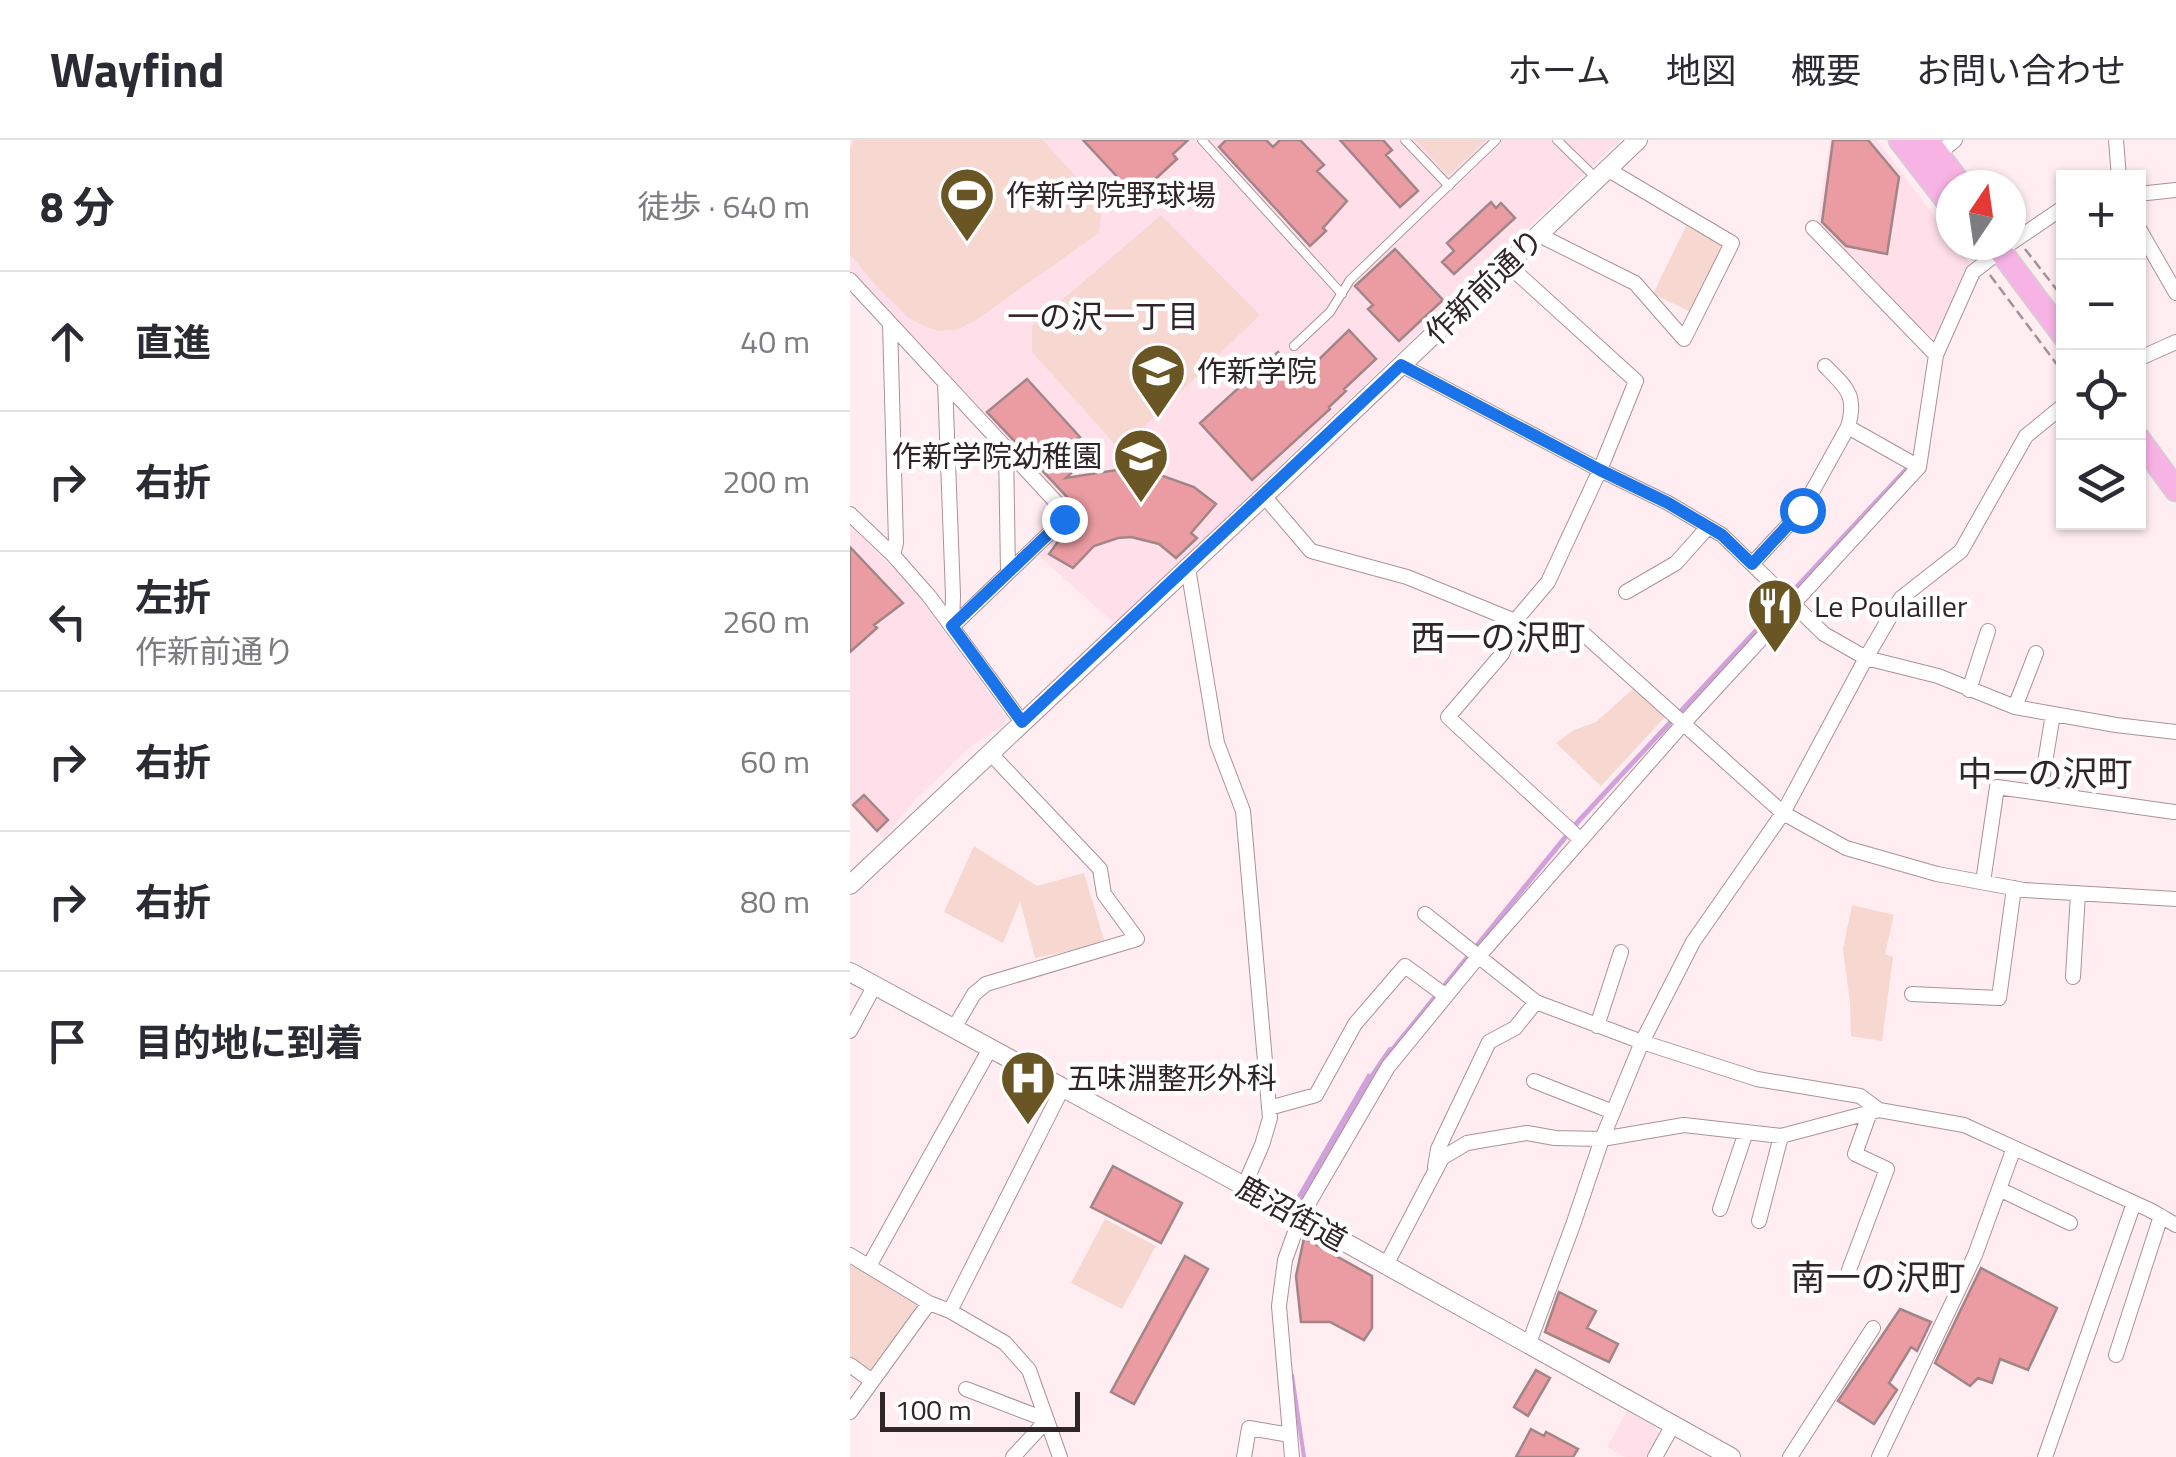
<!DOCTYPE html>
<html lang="ja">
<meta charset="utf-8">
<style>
:root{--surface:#fff;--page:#f7f7f7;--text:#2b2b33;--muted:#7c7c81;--line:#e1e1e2}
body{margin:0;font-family:"Titillium Web","Noto Sans JP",sans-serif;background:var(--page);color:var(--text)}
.controls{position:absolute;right:30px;top:30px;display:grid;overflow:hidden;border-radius:0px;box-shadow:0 2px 8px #0004}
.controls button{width:90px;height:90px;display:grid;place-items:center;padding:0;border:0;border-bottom:2px solid var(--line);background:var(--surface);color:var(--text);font:50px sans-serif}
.compass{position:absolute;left:1086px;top:30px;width:90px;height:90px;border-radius:50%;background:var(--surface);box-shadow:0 2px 8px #0004;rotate:13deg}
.scale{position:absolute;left:30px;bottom:25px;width:200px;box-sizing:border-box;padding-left:10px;border:5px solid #302529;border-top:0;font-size:28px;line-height:35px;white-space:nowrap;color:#302529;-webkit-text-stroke:8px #fff;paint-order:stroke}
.stop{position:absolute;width:30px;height:30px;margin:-22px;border:8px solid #1a73e8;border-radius:50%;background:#fff}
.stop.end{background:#1a73e8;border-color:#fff;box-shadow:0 2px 10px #0008}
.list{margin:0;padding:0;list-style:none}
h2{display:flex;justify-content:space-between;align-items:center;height:130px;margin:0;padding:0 40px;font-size:42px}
h2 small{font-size:32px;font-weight:400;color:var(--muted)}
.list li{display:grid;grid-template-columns:65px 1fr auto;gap:30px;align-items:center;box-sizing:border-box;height:140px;padding:0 40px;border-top:2px solid var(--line)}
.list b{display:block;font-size:38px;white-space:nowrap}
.list p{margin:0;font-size:32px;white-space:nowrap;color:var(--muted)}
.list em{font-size:32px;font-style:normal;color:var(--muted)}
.icon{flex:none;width:55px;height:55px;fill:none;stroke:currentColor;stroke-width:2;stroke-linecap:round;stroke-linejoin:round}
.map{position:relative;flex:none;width:1326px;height:1317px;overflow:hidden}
header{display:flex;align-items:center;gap:60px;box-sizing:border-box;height:140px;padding:0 50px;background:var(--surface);border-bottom:2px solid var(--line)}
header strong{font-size:48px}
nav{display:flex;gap:55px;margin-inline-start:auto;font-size:35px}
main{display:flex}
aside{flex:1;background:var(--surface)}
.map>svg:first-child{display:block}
</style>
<header>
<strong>Wayfind</strong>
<nav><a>ホーム</a><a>地図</a><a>概要</a><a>お問い合わせ</a></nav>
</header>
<main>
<aside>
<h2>8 分<small>徒歩 · 640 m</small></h2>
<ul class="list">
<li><svg class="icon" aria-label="ahead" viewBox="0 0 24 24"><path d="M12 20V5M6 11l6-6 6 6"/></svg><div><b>直進</b></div><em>40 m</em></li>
<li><svg class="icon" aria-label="right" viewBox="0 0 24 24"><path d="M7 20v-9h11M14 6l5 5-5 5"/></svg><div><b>右折</b></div><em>200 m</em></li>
<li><svg class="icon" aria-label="left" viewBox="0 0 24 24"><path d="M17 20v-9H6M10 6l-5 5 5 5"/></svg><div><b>左折</b><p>作新前通り</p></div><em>260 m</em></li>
<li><svg class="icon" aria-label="right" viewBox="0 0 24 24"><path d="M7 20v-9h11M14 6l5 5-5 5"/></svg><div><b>右折</b></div><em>60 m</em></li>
<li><svg class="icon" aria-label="right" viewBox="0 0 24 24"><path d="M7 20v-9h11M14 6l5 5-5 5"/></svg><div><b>右折</b></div><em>80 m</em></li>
<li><svg class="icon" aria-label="arrive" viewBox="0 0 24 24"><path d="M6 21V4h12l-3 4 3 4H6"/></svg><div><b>目的地に到着</b></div></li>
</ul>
</aside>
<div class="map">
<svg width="1326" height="1317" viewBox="0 0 1326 1317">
<rect width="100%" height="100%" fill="#ffedf2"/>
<!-- built -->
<path fill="#ffe0ea" d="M0 0H770L265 484 189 416 227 375 0 132Z
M980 0H1027L1101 98V105H1106L1119 122 1120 133 1088 195 1081 197 967 85Z
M0 385 64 450 156 577 155 584 120 607 65 660 34 698 0 662Z
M777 1271 806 1287 809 1296 797 1317H775L757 1307Z"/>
<!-- green -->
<path fill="#f6d8d1" d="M4 0H193L252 65 249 93 126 180 109 189 90 191 76 187 59 178 25 145 0 114V9Z
M565 0H636L598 36Z
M311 75 410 175 270 310 182 212V186Z
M836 86 876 106 843 173 803 154Z
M784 548 815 577 751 646 706 603 724 590 746 582Z
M124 706 187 746 234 733 255 803 185 818 170 761 153 803 94 772Z
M1002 765 1044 775 1035 814 1043 817 1032 901 1001 896 1000 863 993 809Z
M255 1079 306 1106 272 1169 221 1143Z
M0 1123 65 1159 68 1168 26 1229 18 1231 0 1218Z"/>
<!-- water -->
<path fill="#d0a1da" d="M1057 325 1061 327 731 682 542 913 538 911 727 679Z
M518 933 525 938 452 1063 444 1061Z"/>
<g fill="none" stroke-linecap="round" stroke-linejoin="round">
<!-- stream -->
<path stroke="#d0a1da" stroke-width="4" d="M520 938 540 909
M442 1235 454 1317"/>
</g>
<!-- building -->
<path fill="#eb9ca2" stroke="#a18587" stroke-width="2.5" d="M233 0H338L323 14 327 19 286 57Z
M376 0H416L423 7 430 0H450L474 25 467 31 497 61 473 88 476 91 460 106 369 7Z
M490 0H533L542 10 536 15 568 51 550 67Z
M983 0H1018L1049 37 1037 114 996 106 972 82Z
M641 62 646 68 651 63 665 78 604 134 592 122 604 111 597 103Z
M545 109 593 160 549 201 518 169 523 165 505 146Z
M499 190 526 219 494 249 496 251 479 267 480 269 402 340 350 283 428 212 451 237Z
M177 239 230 297 225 301 239 316 216 338 267 330 299 331 344 347 366 364 341 393 347 398 326 418 309 404 281 397 268 398 244 406 223 428 199 414 212 396 234 375 137 272Z
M0 407 53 463 24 485 27 488 0 512Z
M14 655 38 680 27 691 3 665Z
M263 1026 332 1063 311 1103 241 1067Z
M454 1098 522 1136V1188L514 1200 480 1182H451L446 1136Z
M335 1116 358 1129 284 1264 261 1252Z
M1131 1128 1207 1168 1178 1230 1150 1219 1142 1243 1128 1238 1120 1246 1085 1223Z
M709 1152 746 1171 737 1188 768 1204 759 1222 695 1192Z
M1050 1169 1081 1182 1067 1211 1061 1207 1039 1243 1047 1250 1024 1284 988 1261Z
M686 1230 700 1238 678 1276 664 1267Z
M681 1289 694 1296 696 1292 728 1309 723 1317H666Z"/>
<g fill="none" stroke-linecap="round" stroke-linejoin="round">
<!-- service casing -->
<g stroke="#ac919a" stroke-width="10">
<path id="service" d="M352 0 492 154
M555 0 599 46
M707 0 747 39
M444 206 480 172 500 140 646 0"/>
</g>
<!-- minor casing -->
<g stroke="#ac919a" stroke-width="16">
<path id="minor" d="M1266 0 1269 38
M1088 14 1105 0
M1288 54 1326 50
M1288 87 1326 153
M963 88 1086 215
M689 95 785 143 834 199 882 103 757 29
M1161 103 1214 67
M0 140 217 374 214 379 102 487
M40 183 46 403 43 415
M1288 219 1326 202
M551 225 750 330 818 363 872 395 974 494 1016 518 1088 536 1165 567 1266 585 1326 592
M975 226C997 248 1007 255 998 287L1069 327
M95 242 103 455 102 486
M156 307 158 433
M414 356 461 411 557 437 665 481 698 442 750 330 786 241 658 125
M0 374 43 415 79 456 172 582
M902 424 952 370 998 287
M338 428 367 603 393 671 420 978 412 1005 394 1046
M776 452 826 423 858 387
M665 481 652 514 598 577 731 700
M727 488 933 673 996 708 1087 734 1174 750 1326 759
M1119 550 1138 491
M1165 567 1186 513
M1190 653 1324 672
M1133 742 1147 647 1190 653 1203 574
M575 774 686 862 792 902 907 939 1010 956 1029 970 1114 985 1300 1070 1326 1085
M1223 837 1228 753
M1062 854 1149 858 1164 748
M747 886 771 812
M104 888 124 854 136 844 287 799 254 754 250 729 140 613
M0 891 25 845
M684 941 763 972
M419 968 466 955 505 884 555 826 596 856
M585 1027 588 1009 639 902 665 888 686 862
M1149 1049 1220 1083
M870 1069 896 992
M909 1081 931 996
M0 1115 79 1163 100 1171 155 1203 179 1230 210 1317
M536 1125 592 1018 617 1003 677 993 705 998 752 999 834 985 931 996 1029 970
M19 1126 141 907
M999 1130 1037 1029 1005 1014 1020 972
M100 1171 213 947
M679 1203 723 1085 752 999 792 902 843 802 933 673 1016 518 1051 458 1111 411 1176 296 1214 265
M1266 1215 1311 1076
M0 1225 22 1241
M116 1249 197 1280 163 1317
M0 1272 79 1163
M394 1317 399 1288 440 1295
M442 1317 429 1166 435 1120 450 1078 538 927 628 817 832 585 1069 327 1086 215 1123 132 1154 108
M805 1317 823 1285
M940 1317 1023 1188
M1029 1317 1125 1115 1164 1008
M1195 1317 1284 1063"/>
</g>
<!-- tertiary casing -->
<g stroke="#ac919a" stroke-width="20">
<path id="tertiary" d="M0 745 414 356 788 0
M0 832 394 1046 881 1317"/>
</g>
<!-- primary casing -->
<g stroke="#d1cfd0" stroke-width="25">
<path id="primary" d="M1050 0 1101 66
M1077 0 1111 45
M1146 105 1214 196
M1288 298 1326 350"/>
</g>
<!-- path -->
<path stroke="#a29397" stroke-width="2.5" stroke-dasharray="10 5" stroke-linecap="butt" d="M1117 105 1123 112
M1175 109 1214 159
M1140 135 1214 234"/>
<!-- service -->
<use href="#service" stroke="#fff" stroke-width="8"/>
<!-- minor -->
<use href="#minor" stroke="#fff" stroke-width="14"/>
<!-- tertiary -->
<use href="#tertiary" stroke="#fff" stroke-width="18"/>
<!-- primary -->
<use href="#primary" stroke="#f8b3e5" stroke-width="22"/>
</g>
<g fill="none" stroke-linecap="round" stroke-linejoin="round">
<!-- route -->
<path stroke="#1a73e8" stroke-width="12" d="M214 379 102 486 172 582 551 225 750 330 818 363 872 395 902 424 952 370"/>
</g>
<!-- icons -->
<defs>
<g id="stadium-pin" transform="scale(2.875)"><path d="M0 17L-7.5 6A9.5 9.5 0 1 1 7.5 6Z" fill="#6a5624" stroke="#fff"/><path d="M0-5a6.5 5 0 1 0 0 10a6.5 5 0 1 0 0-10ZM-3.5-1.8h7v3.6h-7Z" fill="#fff"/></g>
<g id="school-pin" transform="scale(2.875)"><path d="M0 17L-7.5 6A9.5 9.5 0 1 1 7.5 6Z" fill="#6a5624" stroke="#fff"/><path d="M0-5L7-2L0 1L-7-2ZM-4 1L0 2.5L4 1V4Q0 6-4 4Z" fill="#fff"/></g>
<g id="restaurant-pin" transform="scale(2.875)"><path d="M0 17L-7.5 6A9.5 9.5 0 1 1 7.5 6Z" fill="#6a5624" stroke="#fff"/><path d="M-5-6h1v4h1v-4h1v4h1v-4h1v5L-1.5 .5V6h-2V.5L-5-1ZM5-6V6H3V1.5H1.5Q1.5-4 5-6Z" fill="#fff"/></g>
<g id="hospital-pin" transform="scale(2.875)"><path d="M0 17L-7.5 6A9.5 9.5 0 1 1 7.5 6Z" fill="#6a5624" stroke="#fff"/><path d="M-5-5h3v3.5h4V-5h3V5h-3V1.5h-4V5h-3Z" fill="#fff"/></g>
</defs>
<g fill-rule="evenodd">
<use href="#stadium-pin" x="117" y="55"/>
<use href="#school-pin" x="308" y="231"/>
<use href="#school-pin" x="291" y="316"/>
<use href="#restaurant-pin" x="925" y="466"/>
<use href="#hospital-pin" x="178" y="938"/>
</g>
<g text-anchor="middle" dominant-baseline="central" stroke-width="9" stroke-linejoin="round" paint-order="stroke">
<!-- poi labels -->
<g font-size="30" fill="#302529" stroke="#fff" text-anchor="start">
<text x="156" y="55">作新学院野球場</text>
<text x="347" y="231">作新学院</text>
<text x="252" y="316" text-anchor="end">作新学院幼稚園</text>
<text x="964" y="466">Le Poulailler</text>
<text x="217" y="938">五味淵整形外科</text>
</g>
<!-- street labels -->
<g font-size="30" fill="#302529" stroke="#fff">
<text transform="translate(634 146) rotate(-44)">作新前通り</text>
<text transform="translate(442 1073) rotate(29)">鹿沼街道</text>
</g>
<!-- neighbourhood labels -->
<g font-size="32" fill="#302529" stroke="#fff">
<text x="253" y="176">一の沢一丁目</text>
</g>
<!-- quarter labels -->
<g font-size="35" fill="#302529" stroke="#fff">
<text x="648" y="497">西一の沢町</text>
<text x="1195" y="633">中一の沢町</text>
<text x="1028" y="1137">南一の沢町</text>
</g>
</g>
</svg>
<div class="controls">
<button>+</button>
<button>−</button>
<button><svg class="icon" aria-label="locate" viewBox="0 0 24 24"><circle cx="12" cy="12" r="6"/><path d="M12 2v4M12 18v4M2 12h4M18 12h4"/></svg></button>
<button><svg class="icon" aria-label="layers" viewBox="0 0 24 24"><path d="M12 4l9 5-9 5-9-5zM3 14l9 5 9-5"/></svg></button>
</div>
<svg class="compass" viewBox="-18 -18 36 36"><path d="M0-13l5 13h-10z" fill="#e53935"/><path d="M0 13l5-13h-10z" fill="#7c7c81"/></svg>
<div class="scale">100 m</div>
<div class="stop" style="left:952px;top:370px"></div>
<div class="stop end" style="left:214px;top:379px"></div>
</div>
</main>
